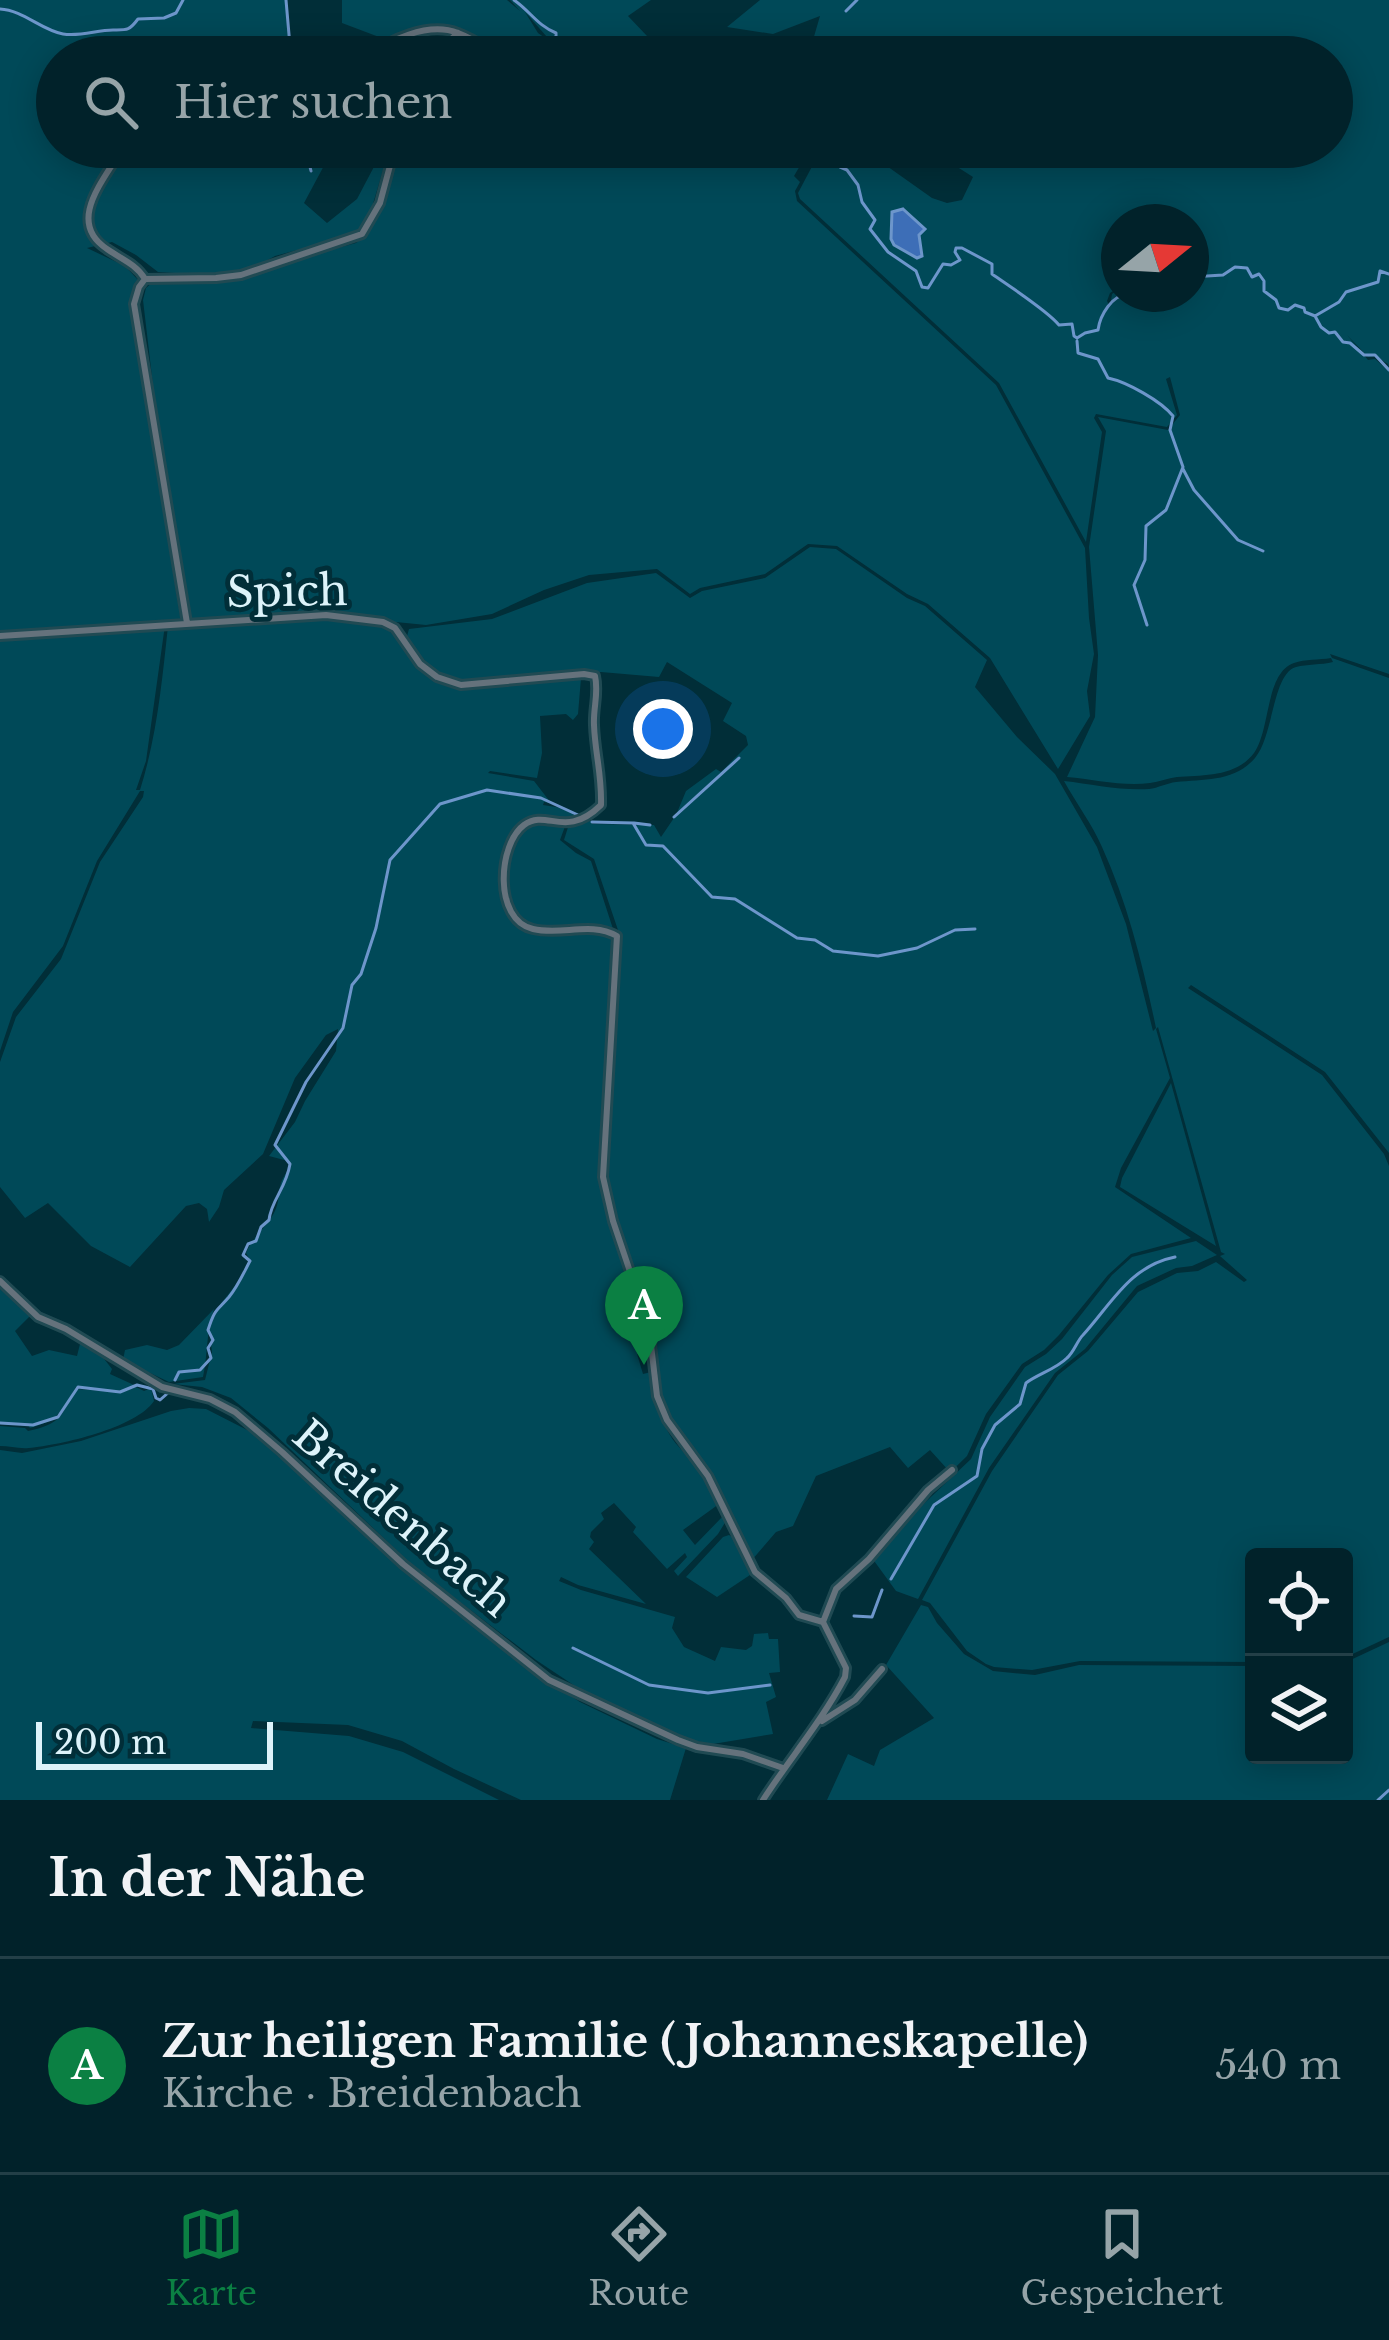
<!DOCTYPE html>
<html lang="de">
<meta charset="utf-8">
<style>
:root{--surface:#01222a;--page:#0f2f36;--text:#f1f3f6;--muted:#96a4a8;--line:#233f47;--accent:#0b8043}
body{margin:0;font-family:"Libre Baskerville",serif;background:var(--page);color:var(--text)}
.controls{position:absolute;right:36px;bottom:36px;display:grid;overflow:hidden;border-radius:12px;box-shadow:0 6px 30px #0003}
.controls button{width:108px;height:108px;display:grid;place-items:center;padding:0;border:0;border-bottom:3px solid var(--line);background:var(--surface);color:var(--text);font:60px sans-serif}
.compass{position:absolute;left:1101px;top:204px;width:108px;height:108px;border-radius:50%;background:var(--surface);box-shadow:0 6px 30px #0003;rotate:72deg}
.scale{position:absolute;left:36px;bottom:30px;width:237px;box-sizing:border-box;padding-left:12px;border:6px solid #ddf3fa;border-top:0;font-size:33px;line-height:42px;white-space:nowrap;color:#ddf3fa;-webkit-text-stroke:9px #012e38;paint-order:stroke}
.you{position:absolute;left:663px;top:729px;width:42px;height:42px;margin:-30px;border:9px solid #fff;border-radius:50%;background:#1a73e8;box-shadow:0 0 0 18px #1a73e833}
.badge{display:grid;place-items:center;width:78px;height:78px;border-radius:50%;background:var(--accent);color:#fff;font-size:39px;font-weight:700}
.pin{position:absolute;translate:-50% -99px;filter:drop-shadow(0 3px 6px #0008)}
.pin::after{content:'';position:absolute;top:63px;width:42px;height:36px;background:inherit;clip-path:polygon(0 0,100% 0,50% 100%)}
.list{margin:0;padding:0;list-style:none}
h2{display:flex;justify-content:space-between;align-items:center;height:156px;margin:0;padding:0 48px;font-size:51px}
h2 small{font-size:39px;font-weight:400;color:var(--muted)}
.list li{display:grid;grid-template-columns:78px 1fr auto;gap:36px;align-items:center;box-sizing:border-box;height:216px;padding:0 48px;border-top:3px solid var(--line)}
.list b{display:block;font-size:45px;white-space:nowrap}
.list p{margin:0;font-size:39px;white-space:nowrap;color:var(--muted)}
.list em{font-size:39px;font-style:normal;color:var(--muted)}
.icon{flex:none;width:66px;height:66px;fill:none;stroke:currentColor;stroke-width:2;stroke-linecap:round;stroke-linejoin:round}
.map{position:relative;flex:none;width:1389px;height:1800px;overflow:hidden}
.search{position:absolute;background:var(--surface);box-shadow:0 6px 30px #0003;left:36px;right:36px;top:36px;height:132px;display:flex;align-items:center;gap:30px;box-sizing:border-box;padding:0 42px;border-radius:66px;color:var(--muted);font-size:45px}
.sheet{height:372px;background:var(--surface)}
nav{display:flex;justify-content:space-around;align-items:center;box-sizing:border-box;height:168px;border-top:3px solid var(--line);background:var(--surface);font-size:33px;color:var(--muted)}
nav a{display:grid;justify-items:center;gap:6px}
nav .on{color:var(--accent)}
.map>svg:first-child{display:block}
</style>
<div class="map">
<svg width="1389" height="1800" viewBox="0 0 1389 1800">
<rect width="100%" height="100%" fill="#012e38"/>
<!-- green -->
<path fill="#004958" fill-rule="evenodd" d="M0 0H286L290 54C257 63 244 33 211 57H57V147H334L304 203 327 223 357 199 377 161 376 156 381 147H390L369 217 356 234 275 256 246 272 229 275 228 272 209 275 158 272 136 255 112 242 87 248 125 266 139 281 135 300 150 430 181 621 0 632Z
M342 0H507L520 11 510 0H651L628 16 667 57H592L586 49 578 55 589 57H569L561 54 555 57 545 41 547 37 525 12 538 33 545 38 543 42 553 57H512L481 38 464 33 412 32 387 40 342 23Z
M760 0H1389V368L1388 364 1375 356 1368 357 1347 335 1368 360 1375 359 1389 371V674L1330 654 1332 658 1389 678V1153L1325 1072 1191 985 1188 988 1322 1075 1384 1154 1389 1166V1637L1344 1658V1557H1254V1662L1080 1661 1032 1670 994 1667 986 1664 967 1651 930 1603 922 1600 992 1471 1058 1375 1088 1351 1138 1292 1177 1273 1198 1271 1216 1262 1244 1282 1247 1280 1220 1256 1225 1254 1221 1252 1158 1027 1156 1029 1170 1078 1121 1168 1115 1187 1191 1238 1131 1254 1108 1275 1059 1335 1044 1350 1022 1364 986 1414 967 1456 928 1494 924 1489 949 1471 930 1450 908 1468 890 1447 816 1476 793 1526 776 1532 751 1561 712 1473 684 1441 667 1413 656 1373 653 1324 617 1222 607 1179V1128L621 939 594 859 564 840 569 824 590 820 592 824 654 825 661 837 676 815 686 791 716 769 721 772 748 745 746 736 723 721 732 703 667 662 659 677 601 672 467 682C438 678 421 660 407 636L409 629 492 619 587 583 656 573 690 598 702 591 765 578 810 547 836 549 907 598 925 606 987 660 975 687 1017 737 1055 774 1097 847 1126 924 1153 1031 1156 1028C1143 966 1128 904 1102 847 1092 824 1076 803 1064 781 1091 784 1122 791 1149 789 1158 788 1167 783 1176 782 1205 779 1234 782 1255 758 1274 736 1272 674 1296 667 1307 664 1321 665 1333 662L1331 658C1319 660 1305 659 1294 663 1265 673 1271 729 1254 753 1236 777 1204 775 1177 777 1168 778 1159 782 1150 783 1124 787 1093 779 1067 777L1095 717 1098 655 1089 547 1106 431 1098 417 1168 430 1180 415 1170 377 1166 379 1177 415 1167 427 1096 414 1094 418 1102 432 1086 542 999 383 800 199 798 193 817 157 818 147H845L850 155 870 167 847 147H860L932 198 947 203 962 200 973 177 926 147H1332V57H844L841 50 822 57H808L820 16 773 34 727 27ZM1119 222H1191V274L1202 277 1191 276V294H1119V289L1112 294 1110 307 1107 301 1110 293 1119 287Z
M398 147H811L794 176 800 182 795 191 797 201 996 385 1085 548 1089 618 1094 654 1087 691 1090 716 1058 769 990 658 928 604 907 594 837 546 808 544 765 574 700 588 690 594 657 569 589 575 544 590 492 614 426 625 315 614 187 621 158 428 143 300 146 288 155 280 206 284 246 277 290 261 356 243C384 225 391 178 398 147Z
M332 618 368 622 387 628 419 665 449 686 476 687 581 678 578 714 573 720 566 714 540 716 542 753 537 778 490 771 488 773 534 781 551 803 544 802 543 805 562 808 580 818 567 821 560 840 576 853 591 861 614 932 594 927H530L531 933 596 930 608 932 615 940 600 1172 648 1329 649 1350 637 1354 643 1374 651 1372C655 1396 661 1428 679 1447 700 1469 706 1475 719 1504L683 1530 695 1545 724 1515 726 1521 718 1534 678 1576 674 1571 687 1557 685 1553 667 1569 633 1532 636 1527 614 1503 601 1513 604 1519 591 1532 590 1537 594 1542 589 1549 646 1604 578 1585 561 1577 559 1581 581 1590 675 1617 672 1628 684 1647 715 1661 721 1647 746 1650 752 1646 754 1634 768 1633 769 1639H778L780 1672 769 1673 776 1697 766 1702 773 1734 713 1744 690 1740 657 1728 584 1692 536 1660 413 1566 268 1428 231 1398 202 1387 173 1384 205 1380 212 1352 209 1328 216 1310 241 1278 250 1260 246 1253C252 1238 266 1227 274 1213 283 1196 274 1186 290 1168L288 1161 269 1156 295 1122 305 1101 336 1051 338 1029 326 1035 295 1078 263 1154 224 1190 219 1207 209 1222 207 1209 199 1203 186 1206 130 1267 91 1246 48 1203 25 1218 0 1187V1062L16 1017 61 959 100 862 143 797 144 791H140L97 861 63 946 13 1012 0 1051V638L165 625 146 761 136 790H140C157 736 162 681 168 626Z
M1171 1083 1216 1246 1120 1187 1122 1178Z
M1196 1241 1217 1255 1192 1266 1176 1268 1137 1286 1085 1349 1055 1373 989 1468 918 1599 896 1591 872 1558 914 1513 971 1459 990 1417 1025 1367 1046 1354 1062 1339 1112 1275 1132 1257Z
M0 1289 31 1315 15 1331 32 1356 49 1350 77 1356 81 1340 98 1351 112 1369 110 1374 134 1385 126 1391 136 1387 144 1391 151 1388 154 1401C136 1428 61 1445 29 1448 19 1449 9 1446 0 1446V1426L25 1428 28 1431C60 1424 60 1418 76 1389L120 1392 76 1387C61 1413 58 1420 30 1428L28 1425 0 1424Z
M214 1309C206 1331 208 1354 203 1377L169 1382 123 1360 125 1350 147 1345 167 1350 179 1345Z
M189 1408 206 1409 259 1436 365 1536 529 1668 580 1702 657 1739 686 1748 670 1800H521L454 1769 402 1741 348 1725 253 1721 251 1728 349 1736 403 1752 499 1800H0V1450L22 1453 81 1441 171 1411Z
M729 1535 737 1540 753 1573 717 1597 686 1577 723 1537Z
M921 1605 928 1607 937 1623 964 1654 993 1671 1035 1675 1079 1665 1254 1666V1755H1344V1663L1389 1642V1800H827L848 1754 874 1766 880 1750 934 1718 886 1665Z"/>
<!-- water -->
<path fill="#3d6eb7" stroke="#6d96cb" stroke-width="3" d="M903 209 925 229 919 235 922 256 917 258 894 245 891 239 892 212Z"/>
<g fill="none" stroke-linecap="round" stroke-linejoin="round">
<!-- stream -->
<path stroke="#6d96cb" stroke-width="3" d="M514 0C531 12 537 25 556 33V50L591 53 592 57
M0 9C23 10 41 30 63 34 80 37 97 30 113 30 127 30 129 31 138 19L164 18 176 13 183 0
M846 11 857 0
M284 57 290 46 286 0
M305 147 311 171
M825 147 840 167 847 170 858 185 862 202 875 220 870 229 888 252 916 271 922 287 928 288 943 264 951 265 960 260 955 252 956 248H962L992 264V274C1009 286 1048 311 1059 325L1072 324 1074 336 1077 338 1085 333 1098 330C1100 315 1112 295 1128 294
M1191 277 1223 275 1235 267 1247 268 1252 277 1259 274 1264 281V291L1276 300 1279 308 1288 310 1295 305 1304 308 1305 312 1315 316 1321 327 1329 333 1335 332 1343 342 1350 343 1364 355H1375L1389 370
M1315 316 1339 302 1346 292 1378 282 1380 271 1389 274
M1077 341 1078 353 1098 359 1108 378C1127 382 1161 401 1173 416L1170 430 1183 467 1166 510 1146 526 1145 560 1134 585 1147 625
M1183 469 1194 490 1238 540 1263 551
M674 817 739 758
M592 822 633 823 646 845 663 846 712 897 735 899 797 938 815 940 833 951 878 956 917 948 955 930 975 929
M634 823 650 825
M175 1380 179 1372 200 1370 211 1358 208 1348 213 1340 208 1330C215 1308 216 1312 229 1297 238 1286 244 1272 250 1261L243 1255 248 1244 256 1241 261 1227 269 1220C271 1200 286 1189 290 1164L275 1145 306 1082 343 1028 352 985 361 974 376 928 390 860 440 804 487 790 541 798 578 815
M0 1423 33 1425 58 1417 78 1387 120 1392 137 1385 153 1389 156 1398 160 1400 169 1392
M891 1579 934 1505 977 1476 982 1449 995 1425 1020 1404 1026 1383C1038 1374 1056 1369 1067 1358 1074 1352 1077 1341 1083 1335 1112 1303 1130 1266 1175 1257
M854 1616 872 1617 882 1590
M573 1648 649 1685 708 1693 770 1685
M1378 1800 1389 1790"/>
<!-- street casing -->
<g stroke="#204a53" stroke-width="12">
<path id="street" d="M363 57C390 41 427 21 458 33 474 39 488 49 503 57
M431 57 458 33
M722 57 726 54 761 51 763 45
M123 147C107 177 64 221 107 249 121 259 136 264 145 279L216 278 241 275 362 234 380 203 395 147
M145 279 139 287 134 304 187 623
M0 636 326 615 383 622 395 628 420 664 437 677 461 685 584 674 595 676C599 693 593 708 594 725 595 753 602 775 601 805 565 840 547 808 524 825 498 844 493 920 533 929 562 936 590 921 617 936L603 1177 613 1221 649 1328 657 1396 667 1420 708 1476 755 1572 786 1598 799 1615 823 1622
M0 1281 38 1317 66 1329 162 1387 210 1399 235 1412 282 1452 403 1564 549 1680 678 1740 697 1747 743 1754 783 1768
M822 1721 855 1700 882 1669
M763 1800C790 1758 822 1721 845 1677L846 1668 823 1622 836 1589 869 1559 928 1490 952 1470"/>
</g>
<!-- street -->
<use href="#street" stroke="#65727c" stroke-width="6"/>
</g>
<g text-anchor="middle" dominant-baseline="central" stroke-width="10" stroke-linejoin="round" paint-order="stroke">
<!-- street labels -->
<g font-size="42" fill="#ddf3fa" stroke="#012e38">
<text transform="translate(287 591) rotate(-1)">Spich</text>
<text transform="translate(403 1518) rotate(41)">Breidenbach</text>
</g>
</g>
</svg>
<div class="controls">
<button><svg class="icon" aria-label="locate" viewBox="0 0 24 24"><circle cx="12" cy="12" r="6"/><path d="M12 2v4M12 18v4M2 12h4M18 12h4"/></svg></button>
<button><svg class="icon" aria-label="layers" viewBox="0 0 24 24"><path d="M12 4l9 5-9 5-9-5zM3 14l9 5 9-5"/></svg></button>
</div>
<svg class="compass" viewBox="-18 -18 36 36"><path d="M0-13l5 13h-10z" fill="#e53935"/><path d="M0 13l5-13h-10z" fill="#96a4a8"/></svg>
<div class="scale">200 m</div>
<div class="you"></div>
<div class="pin badge" style="left:644px;top:1365px">A</div>
<div class="search"><svg class="icon" aria-label="search" viewBox="0 0 24 24"><circle cx="10" cy="10" r="6"/><path d="M15 15l6 6"/></svg>Hier suchen</div>
</div>
<section class="sheet">
<h2>In der Nähe<small></small></h2>
<ul class="list">
<li><span class="badge">A</span><div><b>Zur heiligen Familie (Johanneskapelle)</b><p>Kirche · Breidenbach</p></div><em>540 m</em></li>
</ul>
</section>
<nav>
<a class="on"><svg class="icon" aria-label="map" viewBox="0 0 24 24"><path d="M3 6l6-2 6 2 6-2v14l-6 2-6-2-6 2zM9 4v14M15 6v14"/></svg>Karte</a>
<a><svg class="icon" aria-label="directions" viewBox="0 0 24 24"><path d="M12 3l9 9-9 9-9-9zM9 14v-3h6M13 9l2 2-2 2"/></svg>Route</a>
<a><svg class="icon" aria-label="saved" viewBox="0 0 24 24"><path d="M7 4h10v16l-5-4-5 4z"/></svg>Gespeichert</a>
</nav>
